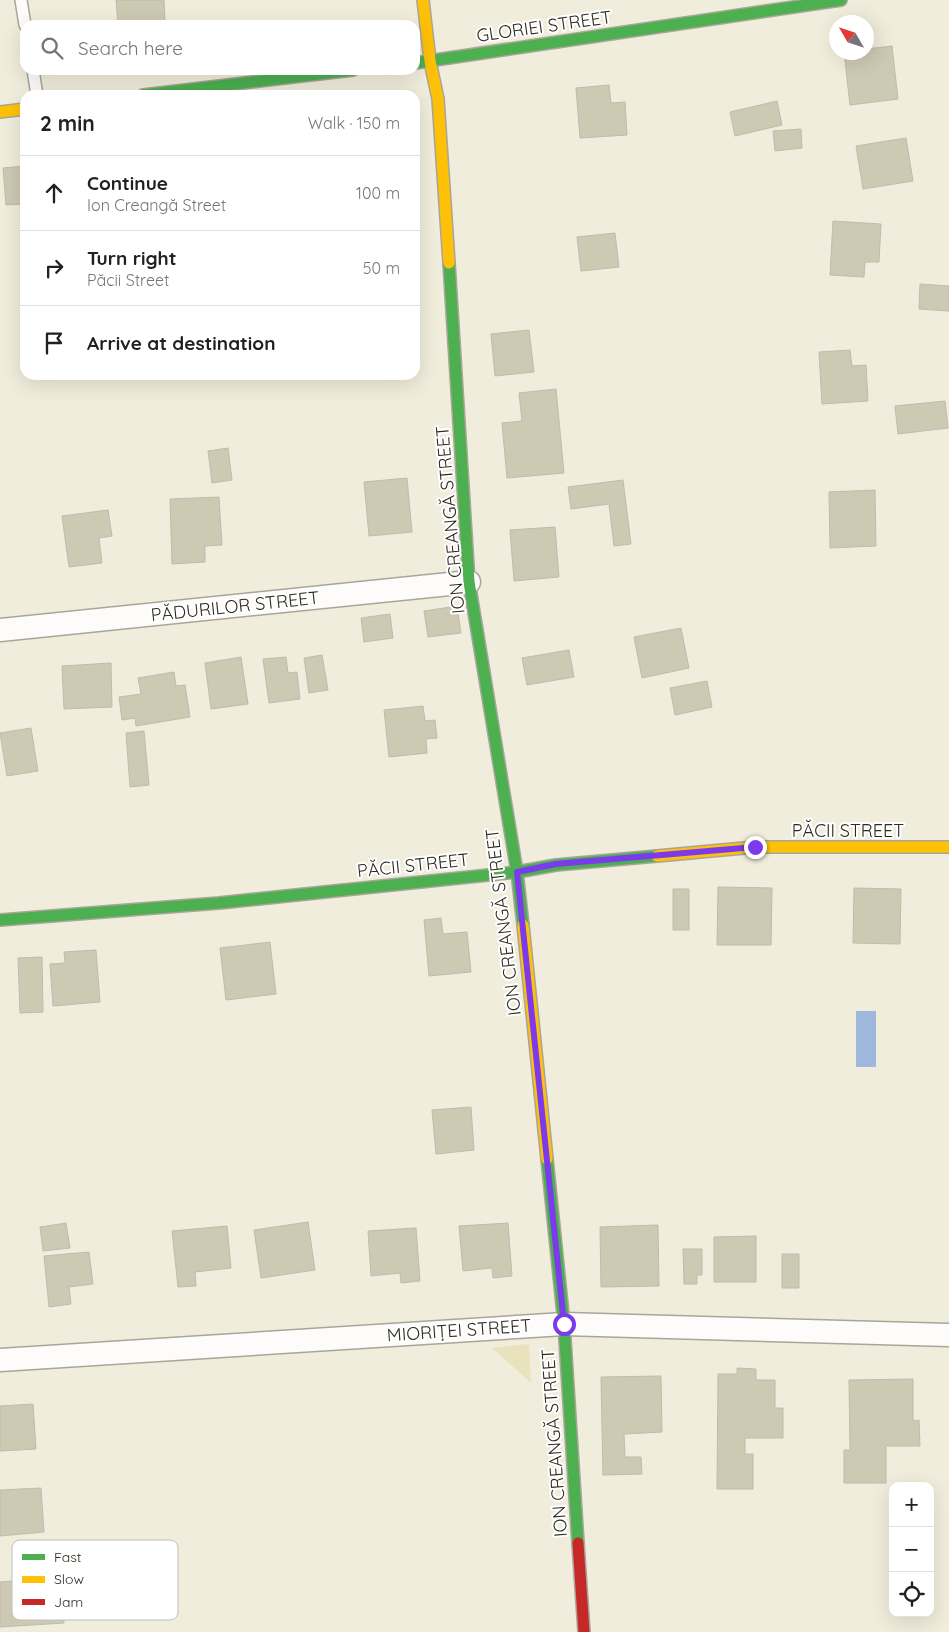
<!DOCTYPE html>
<meta charset="utf-8">
<style>
:root{--surface:#fff;--page:#f6f6f6;--text:#202124;--muted:#757577;--line:#e0e0e0}
body{margin:0;font-family:Quicksand,sans-serif;background:var(--page);color:var(--text)}
.controls{position:absolute;right:15px;bottom:15px;display:grid;overflow:hidden;border-radius:10px;box-shadow:0 5px 20px #0002}
.controls button{width:45px;height:45px;display:grid;place-items:center;padding:0;border:0;border-bottom:1px solid var(--line);background:var(--surface);color:var(--text);font:25px sans-serif}
.compass{position:absolute;left:829px;top:15px;width:45px;height:45px;border-radius:50%;background:var(--surface);box-shadow:0 5px 20px #0002;rotate:309deg}
.stop{position:absolute;width:15px;height:15px;margin:-11px;border:4px solid #7c3aed;border-radius:50%;background:#fff}
.stop.end{background:#7c3aed;border-color:#fff;box-shadow:0 1px 5px #0008}
.list{margin:0;padding:0;list-style:none}
h2{display:flex;justify-content:space-between;align-items:center;height:65px;margin:0;padding:0 20px;font-size:21px}
h2 small{font-size:16px;font-weight:400;color:var(--muted)}
.list li{display:grid;grid-template-columns:32px 1fr auto;gap:15px;align-items:center;box-sizing:border-box;height:75px;padding:0 20px;border-top:1px solid var(--line)}
.list b{display:block;font-size:19px;white-space:nowrap}
.list p{margin:0;font-size:16px;white-space:nowrap;color:var(--muted)}
.list em{font-size:16px;font-style:normal;color:var(--muted)}
.icon{flex:none;width:28px;height:28px;fill:none;stroke:currentColor;stroke-width:2;stroke-linecap:round;stroke-linejoin:round}
.map{position:relative;flex:none;width:949px;height:1632px;overflow:hidden}
.search{position:absolute;background:var(--surface);box-shadow:0 5px 20px #0002;left:20px;top:20px;width:400px;height:55px;display:flex;align-items:center;gap:12px;box-sizing:border-box;padding:0 18px;border-radius:15px;color:var(--muted);font-size:19px}
.panel{position:absolute;background:var(--surface);box-shadow:0 5px 20px #0002;left:20px;top:90px;width:400px;height:290px;border-radius:15px}
.map>svg:first-child{display:block}
</style>
<div class="map">
<svg width="949" height="1632" viewBox="0 0 949 1632">
<rect width="100%" height="100%" fill="#f0eddc"/>
<!-- green -->
<path fill="#e9e3bd" d="M529 1344 531 1383 492 1348Z"/>
<!-- water -->
<path fill="#9db8dc" d="M856 1011H876V1067H856Z"/>
<!-- building -->
<path fill="#cdc9b3" stroke="#bebcaf" d="M116 0H164L165 21 118 24Z
M892 46 898 99 850 105 844 52H866V49Z
M609 85 611 103 625 102 627 135 580 138 576 88Z
M777 101 782 125 735 136 730 112Z
M801 129 802 148 775 151 773 131Z
M906 138 913 181 863 189 856 146Z
M25 166V204L6 205 3 168Z
M833 221 881 224 879 262H865L864 277 830 275Z
M615 233 619 267 581 271 577 237Z
M920 284 949 286V311L919 309Z
M529 330 534 372 495 376 491 334Z
M850 350 852 366 866 365 868 401 822 404 819 352Z
M556 389 564 473 507 478 502 423 522 421 519 393Z
M945 401 948 428 898 434 895 406Z
M228 448 232 480 212 483 208 451Z
M407 478 412 532 369 536 364 482Z
M623 480 631 544 614 546 609 504 571 509 568 487Z
M875 490 876 546 830 548 829 492Z
M219 497 222 545 205 546V562L172 564 170 499Z
M108 510 112 536 99 538 102 563 69 567 62 516Z
M555 527 559 577 514 581 510 530Z
M457 606 461 633 428 637 424 611Z
M390 614 393 638 364 642 361 618Z
M681 628 689 668 642 678 634 637Z
M569 650 574 677 527 685 522 658Z
M322 655 328 690 309 693 304 658Z
M241 657 248 704 211 709 205 663Z
M286 657 288 673 297 672 300 699 269 703 263 659Z
M111 663 112 707 64 709 62 666Z
M174 672 176 686 185 685 190 717 136 726 135 718 122 720 119 697 141 694 138 678Z
M707 681 712 707 675 715 670 688Z
M423 706 425 721 435 720 437 738 426 739 427 753 389 757 384 710Z
M31 728 38 771 7 776 0 733Z
M144 731 149 785 130 787 126 733Z
M718 887 772 888 771 945H717Z
M854 888 901 889 900 944 853 943Z
M673 889H689V930H673Z
M441 918 443 934 467 932 471 972 429 976 424 920Z
M270 942 276 994 226 1000 220 948Z
M96 950 100 1002 53 1006 50 964 65 963 64 952Z
M42 957 43 1012 20 1013 18 958Z
M471 1107 474 1150 436 1154 432 1110Z
M308 1222 315 1270 261 1278 254 1230Z
M66 1223 70 1248 43 1251 40 1227Z
M508 1223 512 1276 493 1278 492 1268 463 1271 459 1226Z
M658 1225 659 1286 601 1287 600 1227Z
M227 1226 231 1268 195 1272 196 1286 178 1287 172 1231Z
M416 1228 420 1281 401 1283 400 1273 371 1276 368 1231Z
M756 1236V1282H714V1237Z
M683 1249H702V1275H697V1284H684Z
M89 1252 93 1284 69 1287 71 1304 49 1307 44 1256Z
M782 1254H799V1288H782Z
M737 1368 756 1369V1380H775V1408H783V1438H745V1454H753V1489H717L718 1374H737Z
M661 1376 662 1432 624 1434 625 1457H641L642 1474 603 1475 601 1377Z
M913 1379V1421L919 1420 920 1446H886V1483H844V1450H850L849 1380Z
M33 1404 36 1449 0 1451V1406Z
M41 1488 44 1532 0 1536V1490Z
M61 1577 64 1623 0 1627V1582Z"/>
<g fill="none" stroke-linecap="round" stroke-linejoin="round">
<!-- lane casing -->
<g stroke="#a8a698" stroke-width="14">
<path id="lane" d="M21 0 25 25
M33 70 37 95"/>
</g>
<!-- street casing -->
<g stroke="#a8a698" stroke-width="25">
<path id="street" d="M0 630 469 582
M0 1360 564 1324 949 1335"/>
</g>
<!-- fast casing -->
<g stroke="#a8a698" stroke-width="14">
<path id="fast" d="M415 63 841 0
M143 95 353 70
M449 263 469 582 517 872 523 925
M0 920 219 903 517 872 556 865 657 856
M547 1159 564 1324 578 1543"/>
</g>
<!-- slow casing -->
<g stroke="#a8a698" stroke-width="14">
<path id="slow" d="M423 0 430 61 438 99 449 263
M0 112 25 109
M657 856 755 847H949
M523 925 547 1159"/>
</g>
<!-- jam casing -->
<g stroke="#a8a698" stroke-width="14">
<path id="jam" d="M578 1543 584 1632"/>
</g>
<!-- lane -->
<use href="#lane" stroke="#fdfcfa" stroke-width="11"/>
<!-- street -->
<use href="#street" stroke="#fdfcfa" stroke-width="22"/>
<!-- fast -->
<use href="#fast" stroke="#4caf50" stroke-width="11"/>
<!-- slow -->
<use href="#slow" stroke="#ffc107" stroke-width="11"/>
<!-- jam -->
<use href="#jam" stroke="#c62828" stroke-width="11"/>
</g>
<g fill="none" stroke-linecap="round" stroke-linejoin="round">
<!-- route -->
<path stroke="#7c3aed" stroke-width="6" d="M564 1324 517 872 556 864 755 847"/>
</g>
<g text-anchor="middle" dominant-baseline="central" stroke-width="4" stroke-linejoin="round" paint-order="stroke">
<!-- street labels -->
<g font-size="18" fill="#2d2b1f" stroke="#fff">
<text transform="translate(544 26) rotate(-8)">GLORIEI STREET</text>
<text transform="translate(450 520) rotate(-95)">ION CREANGĂ STREET</text>
<text transform="translate(235 606) rotate(-6)">PĂDURILOR STREET</text>
<text x="848" y="830">PĂCII STREET</text>
<text transform="translate(413 865) rotate(-6)">PĂCII STREET</text>
<text transform="translate(503 922) rotate(-97)">ION CREANGĂ STREET</text>
<text transform="translate(459 1330) rotate(-4)">MIORIȚEI STREET</text>
<text transform="translate(554 1443) rotate(-94)">ION CREANGĂ STREET</text>
</g>
</g>
<!-- legend -->
<rect x="12" y="1540" width="166" height="80" rx="8" fill="#fff" stroke="#c0bfbc" stroke-width="1"/>
<rect x="22" y="1554" width="23" height="6" fill="#4caf50"/>
<rect x="22" y="1576" width="23" height="7" fill="#ffc107"/>
<rect x="22" y="1599" width="23" height="6" fill="#c62828"/>
<g font-size="14" fill="#2d2b1f">
<text x="54" y="1562">Fast</text>
<text x="54" y="1584">Slow</text>
<text x="54" y="1607">Jam</text>
</g>
</svg>
<div class="controls">
<button>+</button>
<button>−</button>
<button><svg class="icon" aria-label="locate" viewBox="0 0 24 24"><circle cx="12" cy="12" r="6"/><path d="M12 2v4M12 18v4M2 12h4M18 12h4"/></svg></button>
</div>
<svg class="compass" viewBox="-18 -18 36 36"><path d="M0-13l5 13h-10z" fill="#e53935"/><path d="M0 13l5-13h-10z" fill="#757577"/></svg>
<div class="stop" style="left:564px;top:1324px"></div>
<div class="stop end" style="left:755px;top:847px"></div>
<div class="search"><svg class="icon" aria-label="search" viewBox="0 0 24 24"><circle cx="10" cy="10" r="6"/><path d="M15 15l6 6"/></svg>Search here</div>
<section class="panel">
<h2>2 min<small>Walk · 150 m</small></h2>
<ul class="list">
<li><svg class="icon" aria-label="ahead" viewBox="0 0 24 24"><path d="M12 20V5M6 11l6-6 6 6"/></svg><div><b>Continue</b><p>Ion Creangă Street</p></div><em>100 m</em></li>
<li><svg class="icon" aria-label="right" viewBox="0 0 24 24"><path d="M7 20v-9h11M14 6l5 5-5 5"/></svg><div><b>Turn right</b><p>Păcii Street</p></div><em>50 m</em></li>
<li><svg class="icon" aria-label="arrive" viewBox="0 0 24 24"><path d="M6 21V4h12l-3 4 3 4H6"/></svg><div><b>Arrive at destination</b></div></li>
</ul>
</section>
</div>
